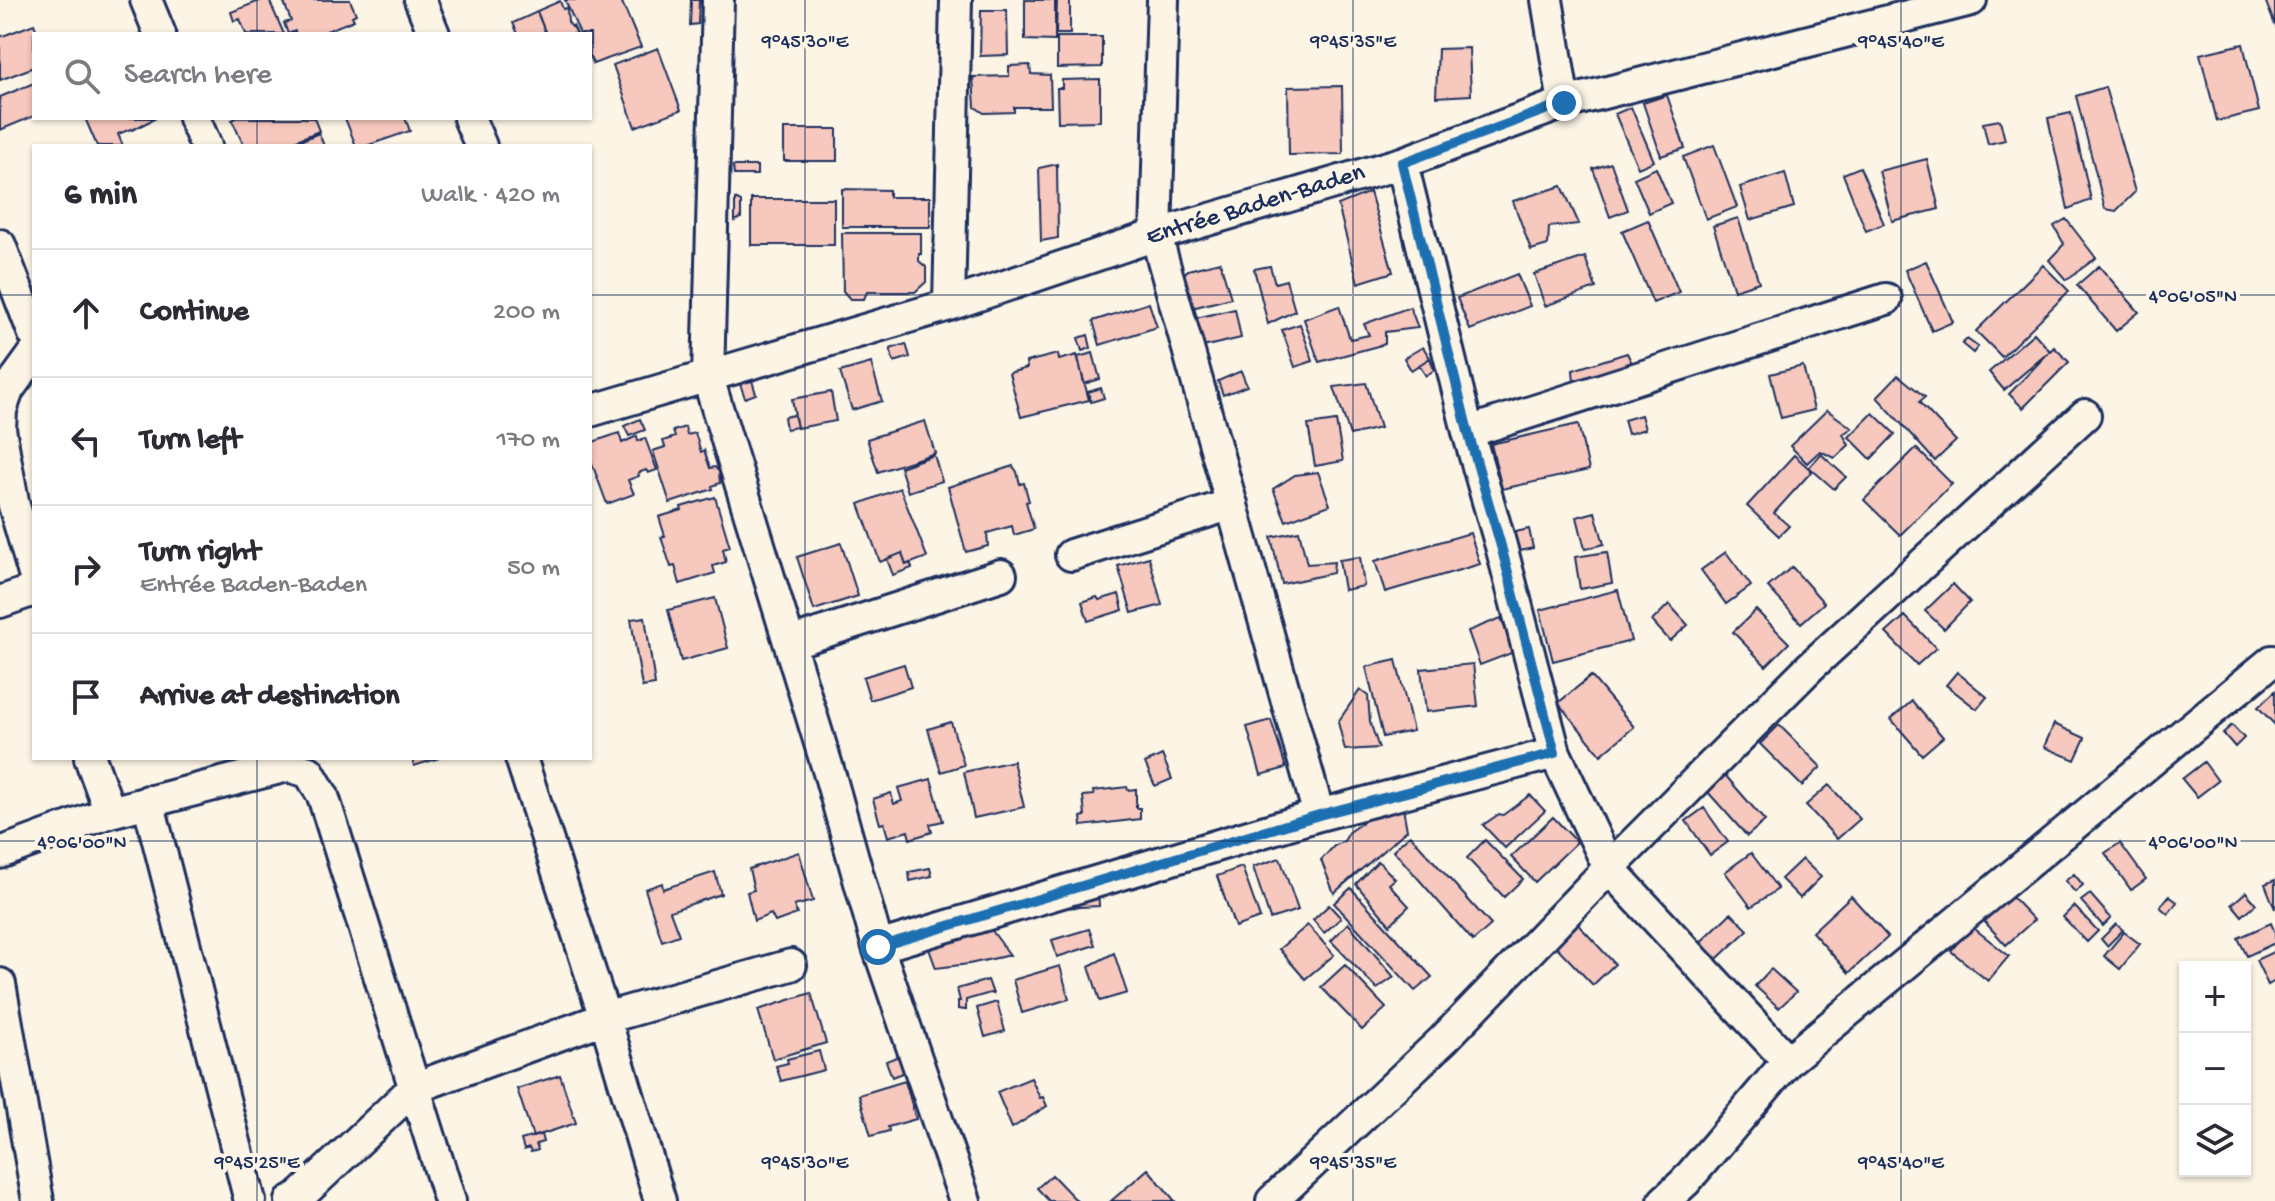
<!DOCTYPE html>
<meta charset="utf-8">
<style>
:root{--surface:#fff;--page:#f2f2f3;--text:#2b2b33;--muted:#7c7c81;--line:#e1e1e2}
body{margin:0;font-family:"Gochi Hand",sans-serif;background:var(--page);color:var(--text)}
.controls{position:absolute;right:24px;bottom:24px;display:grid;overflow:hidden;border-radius:0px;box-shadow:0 2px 6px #0004}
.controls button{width:72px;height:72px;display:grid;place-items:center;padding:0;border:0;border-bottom:2px solid var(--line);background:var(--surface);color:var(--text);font:40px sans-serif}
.stop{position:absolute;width:24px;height:24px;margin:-18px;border:6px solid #1f6fb2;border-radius:50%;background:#fff}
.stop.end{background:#1f6fb2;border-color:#fff;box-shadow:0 2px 8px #0008}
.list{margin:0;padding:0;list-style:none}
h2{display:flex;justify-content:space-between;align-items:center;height:104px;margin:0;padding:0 32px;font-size:34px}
h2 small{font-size:26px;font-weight:400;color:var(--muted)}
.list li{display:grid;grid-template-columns:52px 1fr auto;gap:24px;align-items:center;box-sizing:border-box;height:128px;padding:0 32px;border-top:2px solid var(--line)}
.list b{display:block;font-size:30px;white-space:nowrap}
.list p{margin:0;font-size:26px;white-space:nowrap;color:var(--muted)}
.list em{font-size:26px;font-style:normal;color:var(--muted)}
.icon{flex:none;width:44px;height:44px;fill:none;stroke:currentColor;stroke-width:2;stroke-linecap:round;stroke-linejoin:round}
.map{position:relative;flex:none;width:2275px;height:1201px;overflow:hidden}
.search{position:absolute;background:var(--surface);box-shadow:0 2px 6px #0004;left:32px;top:32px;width:560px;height:88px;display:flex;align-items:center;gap:20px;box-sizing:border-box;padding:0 28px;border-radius:0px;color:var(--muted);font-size:30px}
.panel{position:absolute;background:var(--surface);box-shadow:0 2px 6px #0004;left:32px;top:144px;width:560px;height:616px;border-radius:0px}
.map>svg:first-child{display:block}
</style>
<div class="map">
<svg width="2275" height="1201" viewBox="0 0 2275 1201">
<rect width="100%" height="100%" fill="#fcf5e5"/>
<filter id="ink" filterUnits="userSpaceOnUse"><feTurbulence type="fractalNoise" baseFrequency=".0125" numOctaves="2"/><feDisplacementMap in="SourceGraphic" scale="16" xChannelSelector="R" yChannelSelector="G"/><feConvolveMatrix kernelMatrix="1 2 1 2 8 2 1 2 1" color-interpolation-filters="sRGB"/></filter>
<g filter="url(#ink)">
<!-- building -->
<path fill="#f7c8bd" stroke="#1b2f5e" stroke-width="2" d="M262 0H269L284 34H246L240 19 234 21 231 12Z
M283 0H350L356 14 352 16 354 20 319 34H296L295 31 288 34 284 23 291 21Z
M565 0H621L641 47 593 64 590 56V34H580Z
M691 0H699L698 24 690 25Z
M1025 0H1055V41L1025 40Z
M1057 0H1070V34H1056Z
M2265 0H2275V26L2273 20Z
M560 1 563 9 567 8 568 22 572 27 573 26 577 34H546L537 11Z
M981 10H1007L1008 55 980 56Z
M537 12 546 34H518L513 23Z
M34 24 38 34H34V67L0 80V37Z
M1057 37H1102V67L1057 68Z
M2243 44 2259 111 2217 121 2200 54Z
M658 48 681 110 635 127 613 65Z
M1469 48 1471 95 1436 97 1438 49Z
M1030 65 1031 74 1050 75 1051 107H1014V112L984 113 975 107 973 77 1009 76V66Z
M1100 79V121L1058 122 1057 88H1062V80Z
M34 83V116L0 130V97Z
M1342 86 1343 154 1289 155 1288 87Z
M2105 87 2135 192 2116 211 2105 209 2076 96Z
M1667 95 1685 148 1661 156 1643 103Z
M1631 107 1654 161 1638 168 1615 114Z
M2071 113 2091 200 2068 209 2048 118Z
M85 118H156L132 130 131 129 118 134 123 146H97Z
M236 118H314L319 131 282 146H244L232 120Z
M345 118H405L410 131 366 146H356Z
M2000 120 2005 140 1988 144 1983 123Z
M784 129H837V161H784Z
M319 133 324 146H288Z
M1714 145 1737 207 1706 219 1683 157Z
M1927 159 1939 209 1892 221 1879 171Z
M1611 163 1628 210 1610 217 1593 169Z
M1057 164 1058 238 1041 241 1039 168Z
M733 166H757V175H734Z
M1860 167 1884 224 1866 231 1843 174Z
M1656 168 1671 203 1649 213 1634 178Z
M1785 173 1794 207 1750 220 1740 187Z
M1562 186 1579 224 1549 227 1548 245 1531 250 1513 201Z
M842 189 889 190V197H930V227H842Z
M1370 192 1393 272 1358 283 1338 205Z
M735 199 741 202V218L735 221Z
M751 199H834V245H751Z
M1738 218 1759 282 1734 290 1713 226Z
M2066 219 2096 258 2066 280 2049 260 2064 244 2054 226Z
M1648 220 1679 292 1653 303 1622 231Z
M842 233H921V254H919V261L926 267V282L915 292H867L864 299H850L843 291Z
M1585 257 1596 288 1545 306 1534 274Z
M1926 261 1953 322 1932 331 1905 270Z
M1220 262 1231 298 1188 309 1178 280 1188 270Z
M2043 265 2069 291 2002 357 1976 331Z
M1270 266 1275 283 1286 280 1295 311 1268 324 1254 269Z
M2099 266 2139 312 2116 331 2077 285Z
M1517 274 1530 306 1470 330 1457 298Z
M1149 303 1157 327 1100 345 1093 321Z
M1339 306 1350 339 1369 335 1364 324 1410 307 1418 328 1385 332V344L1319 362 1304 319Z
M1235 309 1241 338 1194 349 1187 320Z
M1300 324 1313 361 1295 367 1282 330Z
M2034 333 2050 351 2004 390 1989 372Z
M1088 335 1091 348 1082 351 1078 338Z
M1967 339 1978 347 1973 353 1962 344Z
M906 344 910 357 894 362 890 349Z
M1423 347 1430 358 1411 370 1404 358Z
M2054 347 2069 362 2023 408 2009 394Z
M1093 353 1100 379 1084 384 1078 357Z
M1627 353 1639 377 1575 395 1573 370Z
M1058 354 1059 360 1077 355 1089 400 1021 417 1009 373 1027 368 1026 362Z
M1430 358 1434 370 1426 376 1419 365Z
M871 363 882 401 852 410 840 372Z
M1803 366 1814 410 1781 418 1770 374Z
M1241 371 1247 386 1223 395 1218 381Z
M1898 375 1925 397 1919 402 1956 441 1935 461 1877 397Z
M751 377 756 394 745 398 739 381Z
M1366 383 1380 428 1350 435 1334 387Z
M1101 388 1104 398 1091 402 1088 392Z
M831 392 836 421 797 428 792 399Z
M1827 410 1852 428 1843 434 1849 445 1835 458 1820 451 1807 463 1790 446Z
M1873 413 1895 434 1871 459 1849 437Z
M794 415 797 427 786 429 784 417Z
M1641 415 1645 429 1628 434 1624 420Z
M640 419 645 430 629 436 624 426Z
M925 421 935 453 878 472 867 439Z
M1336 421 1343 461 1315 466 1308 425Z
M1578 424 1589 470 1502 489 1491 444Z
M685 427 687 435 695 433 701 452 704 450 710 468 715 467 719 472 720 483 712 486 713 489 670 503 653 451 665 447 663 441 675 437 673 431Z
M619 433 622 443 637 436 638 441 645 438 657 470 648 473 646 470 638 473 639 476 628 480 634 494 607 504 590 458V443Z
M1916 448 1952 484 1900 535 1864 500Z
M1821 454 1846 477 1834 489 1809 467Z
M934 455 942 481 908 492 900 467Z
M1794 455 1812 471 1774 513 1789 526 1779 536 1747 506Z
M1013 466 1017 472 1020 484 1024 483 1029 501 1026 502 1034 529 1014 535 1012 526 987 533 988 546 966 552 948 487Z
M1318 472 1330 505 1286 521 1273 489 1295 475Z
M900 488 927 557 906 565 902 553 880 562 859 504Z
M715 497 730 547 723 549 726 562 713 566 715 573 680 584 675 566 671 567 661 537 665 536 659 517 682 510 681 507Z
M1595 512 1604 544 1585 549 1577 517Z
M1529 529 1533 548 1516 552 1511 533Z
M1299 531 1307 564 1334 562 1333 573 1282 584 1271 537Z
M1470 533 1480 564 1385 592 1375 561Z
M841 543 858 596 814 610 797 557Z
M1607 552 1612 583 1580 589 1575 557Z
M1726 552 1751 586 1726 604 1701 570Z
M902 553 906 565 910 563 912 568 893 575 887 559Z
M1149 557 1162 605 1132 613 1118 566Z
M1360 557 1364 586 1344 590 1339 560Z
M1792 567 1824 603 1801 623 1768 587Z
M1953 584 1970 602 1944 629 1925 611Z
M1618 590 1631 641 1553 661 1540 610Z
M1119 594 1123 610 1088 621 1082 602 1097 597 1099 600Z
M715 598 728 648 681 661 668 610Z
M1669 604 1688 625 1670 641 1652 621Z
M1756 610 1789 643 1766 666 1733 632Z
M1905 616 1936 648 1917 665 1886 633Z
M645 617 655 685 642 687 631 619Z
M1501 618 1514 652 1480 665 1468 631Z
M1396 660 1413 731 1383 737 1366 667Z
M904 664 911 687 870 700 863 677Z
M1473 664 1478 706 1426 712 1421 669Z
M1957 672 1987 697 1977 709 1946 685Z
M1591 676 1634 727 1601 755 1558 703Z
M1360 690 1368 696 1370 722 1379 748 1345 750 1338 722Z
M2275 691V725L2258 707Z
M1912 701 1943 737 1922 755 1891 719Z
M1271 720 1286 768 1261 775 1247 727Z
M951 722 964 765 941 772 928 729Z
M2054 724 2085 738 2075 760 2044 747Z
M1779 725 1821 767 1802 786 1760 744Z
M2232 725 2244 738 2235 747 2223 733Z
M1162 755 1172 779 1155 786 1145 763Z
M412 758H439L414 766Z
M1013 761 1024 807 974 818 964 772Z
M2204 762 2218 781 2197 797 2182 779Z
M1725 775 1765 821 1747 836 1707 791Z
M931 779 943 821 930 824 932 832 910 839 908 831 888 837 884 823 880 824 873 799 891 793 894 804 902 801 898 788Z
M1829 785 1860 819 1837 839 1806 805Z
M1127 787 1128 790 1136 789V808H1140V819L1082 826 1081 817 1085 816 1083 796 1094 795 1093 791Z
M1530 795 1545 811 1505 848 1483 825 1499 814 1503 815Z
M1403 808 1407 830 1334 893 1321 860 1334 846 1344 841 1350 831 1379 811Z
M1704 808 1728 842 1710 855 1686 821Z
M1553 817 1577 842 1535 882 1511 857Z
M1410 835 1491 925 1473 941 1393 850Z
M1485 840 1523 879 1504 897 1467 858Z
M2120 843 2146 879 2131 890 2105 853Z
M799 852 813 901 794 906 797 914 775 922 771 914 754 921 747 892 754 890 749 869Z
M1751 853 1778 889 1751 907 1725 872Z
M1280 858 1298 910 1270 919 1253 867Z
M1802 859 1821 877 1800 898 1781 879Z
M1378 861 1395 879 1389 884 1409 906 1390 925 1356 884Z
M1242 867 1260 918 1235 927 1217 876Z
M930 868 932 876 910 881 909 872Z
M715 872 721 894 670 911 679 935 662 941 645 889 662 883 663 889Z
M2074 874 2083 885 2075 892 2065 881Z
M2275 880V909L2265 884Z
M1098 888 1099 906 1040 909Z
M1351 888 1432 977 1415 991 1334 903Z
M2246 892 2256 904 2242 916 2232 904Z
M2090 894 2111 918 2103 926 2081 901Z
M2010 895 2034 920 2006 945 1983 920Z
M1851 896 1888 937 1849 973 1812 932Z
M2169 896 2177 902 2168 914 2160 907Z
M1329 905 1341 918 1324 933 1313 920Z
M2074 906 2098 931 2087 942 2063 917Z
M1731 913 1748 930 1706 969 1690 952Z
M1574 920 1615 964 1593 985 1551 941Z
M1348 923 1394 977 1377 989 1331 941Z
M2271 923 2275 933V943L2247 956 2238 938Z
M2116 924 2123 930 2107 946 2101 939Z
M1308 925 1334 955 1305 979 1279 949Z
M1971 926 2009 956 1988 981 1951 951Z
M990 928 1010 955 969 964 936 968 928 946Z
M1089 929 1095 945 1057 957 1052 940Z
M2124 932 2140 944 2120 969 2104 956Z
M2275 951V981L2268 985 2256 960Z
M1114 953 1127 993 1100 1001 1089 966Z
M1345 965 1386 1008 1362 1030 1321 987Z
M1060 966 1069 999 1022 1013 1013 980Z
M1771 969 1796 992 1779 1008 1755 986Z
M988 980 993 994 990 993 966 1000V1010L958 1009V1001H960L957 989Z
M811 993 826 1043 773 1059 758 1010Z
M997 1002 1005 1031 985 1037 977 1008Z
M819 1051 824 1070 781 1081 776 1066 788 1063 787 1059Z
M899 1056 905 1072 892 1077 886 1061Z
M560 1075 576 1123 533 1137 517 1089Z
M1031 1078 1040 1098 1043 1097 1047 1106 1012 1128 997 1092Z
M905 1081 916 1119 888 1127 889 1131 871 1136 859 1095Z
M541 1134 543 1142 536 1144 538 1150 531 1152 529 1148 524 1150 521 1140Z
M1148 1169 1175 1201H1111Z
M1052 1175 1077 1201H1049L1037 1188Z"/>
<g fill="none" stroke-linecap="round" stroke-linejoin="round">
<!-- minor casing -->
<g stroke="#1b2f5e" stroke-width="36">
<path id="minor" d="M146 0 160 34
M420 0 434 34
M718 0 708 378 831 779 878 947 965 1201
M1163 0 1156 235 1319 815
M1547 0 1564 103
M194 118 206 146
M469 118 481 146
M1402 163 1468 432 1501 546 1555 753 1609 868 1788 1061
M0 245 34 334
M949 305 956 0
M34 354 8 390 1 410 0 429 13 502 34 574
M590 411 949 305 1156 235 1402 163 1564 103 1971 0
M1468 432 1886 299
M1071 555 1232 504
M0 602 34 590
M790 643 1001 575
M90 758 110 812
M521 758 605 1018 660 1201
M148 801 250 1201
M0 853 110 812 287 766 309 772 323 796 450 1201
M878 947 1319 815 1555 753
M0 984 38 1201
M291 1201 301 1195 414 1088 605 1018 791 965
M1272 1201 1443 1040 1609 868 1810 667 2085 415
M1664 1201 1685 1182 1788 1061 2272 661"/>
</g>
<!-- minor -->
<use href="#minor" stroke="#fcf5e5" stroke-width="30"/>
</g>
</g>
<g fill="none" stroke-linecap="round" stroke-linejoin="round" filter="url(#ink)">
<!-- route -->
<path stroke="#1f6fb2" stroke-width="10" d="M878 947 1319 815 1555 753 1501 546 1468 432 1402 163 1564 103"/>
</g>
<!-- ticks -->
<path fill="none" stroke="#1b2f5e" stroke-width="2" stroke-opacity="0.45" d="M257 0V34M805 0V1201M1353 0V1201M1901 0V1201M257 118V146M0 295H34M590 295H2275M257 758V1201M0 841H2275"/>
<g text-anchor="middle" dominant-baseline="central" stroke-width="8" stroke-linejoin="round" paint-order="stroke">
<!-- street labels -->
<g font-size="26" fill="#1b2f5e" stroke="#fcf5e5">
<text transform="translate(1256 206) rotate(-17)">Entrée Baden-Baden</text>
</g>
</g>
<g font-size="20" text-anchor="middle" fill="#1b2f5e" stroke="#fcf5e5" stroke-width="8" stroke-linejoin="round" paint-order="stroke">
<text x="805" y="47">9°45'30"E</text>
<text x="1353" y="47">9°45'35"E</text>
<text x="1901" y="47">9°45'40"E</text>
<text x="2193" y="302">4°06'05"N</text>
<text x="82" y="848">4°06'00"N</text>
<text x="2193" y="848">4°06'00"N</text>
<text x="257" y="1168">9°45'25"E</text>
<text x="805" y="1168">9°45'30"E</text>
<text x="1353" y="1168">9°45'35"E</text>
<text x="1901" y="1168">9°45'40"E</text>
</g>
</svg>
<div class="controls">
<button>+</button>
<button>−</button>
<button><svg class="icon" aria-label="layers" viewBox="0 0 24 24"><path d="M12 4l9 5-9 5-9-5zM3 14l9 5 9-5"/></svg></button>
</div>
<div class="stop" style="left:878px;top:947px"></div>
<div class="stop end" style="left:1564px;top:103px"></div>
<div class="search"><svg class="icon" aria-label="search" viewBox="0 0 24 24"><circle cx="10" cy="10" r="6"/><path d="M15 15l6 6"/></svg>Search here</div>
<section class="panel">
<h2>6 min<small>Walk · 420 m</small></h2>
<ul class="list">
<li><svg class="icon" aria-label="ahead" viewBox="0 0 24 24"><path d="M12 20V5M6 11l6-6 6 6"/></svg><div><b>Continue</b></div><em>200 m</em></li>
<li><svg class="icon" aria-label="left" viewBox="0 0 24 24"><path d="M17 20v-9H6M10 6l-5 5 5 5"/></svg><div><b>Turn left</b></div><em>170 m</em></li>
<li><svg class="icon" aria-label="right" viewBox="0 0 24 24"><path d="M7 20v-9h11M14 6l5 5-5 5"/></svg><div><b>Turn right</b><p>Entrée Baden-Baden</p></div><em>50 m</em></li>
<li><svg class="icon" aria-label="arrive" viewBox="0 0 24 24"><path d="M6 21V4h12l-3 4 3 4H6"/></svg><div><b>Arrive at destination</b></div></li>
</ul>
</section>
</div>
